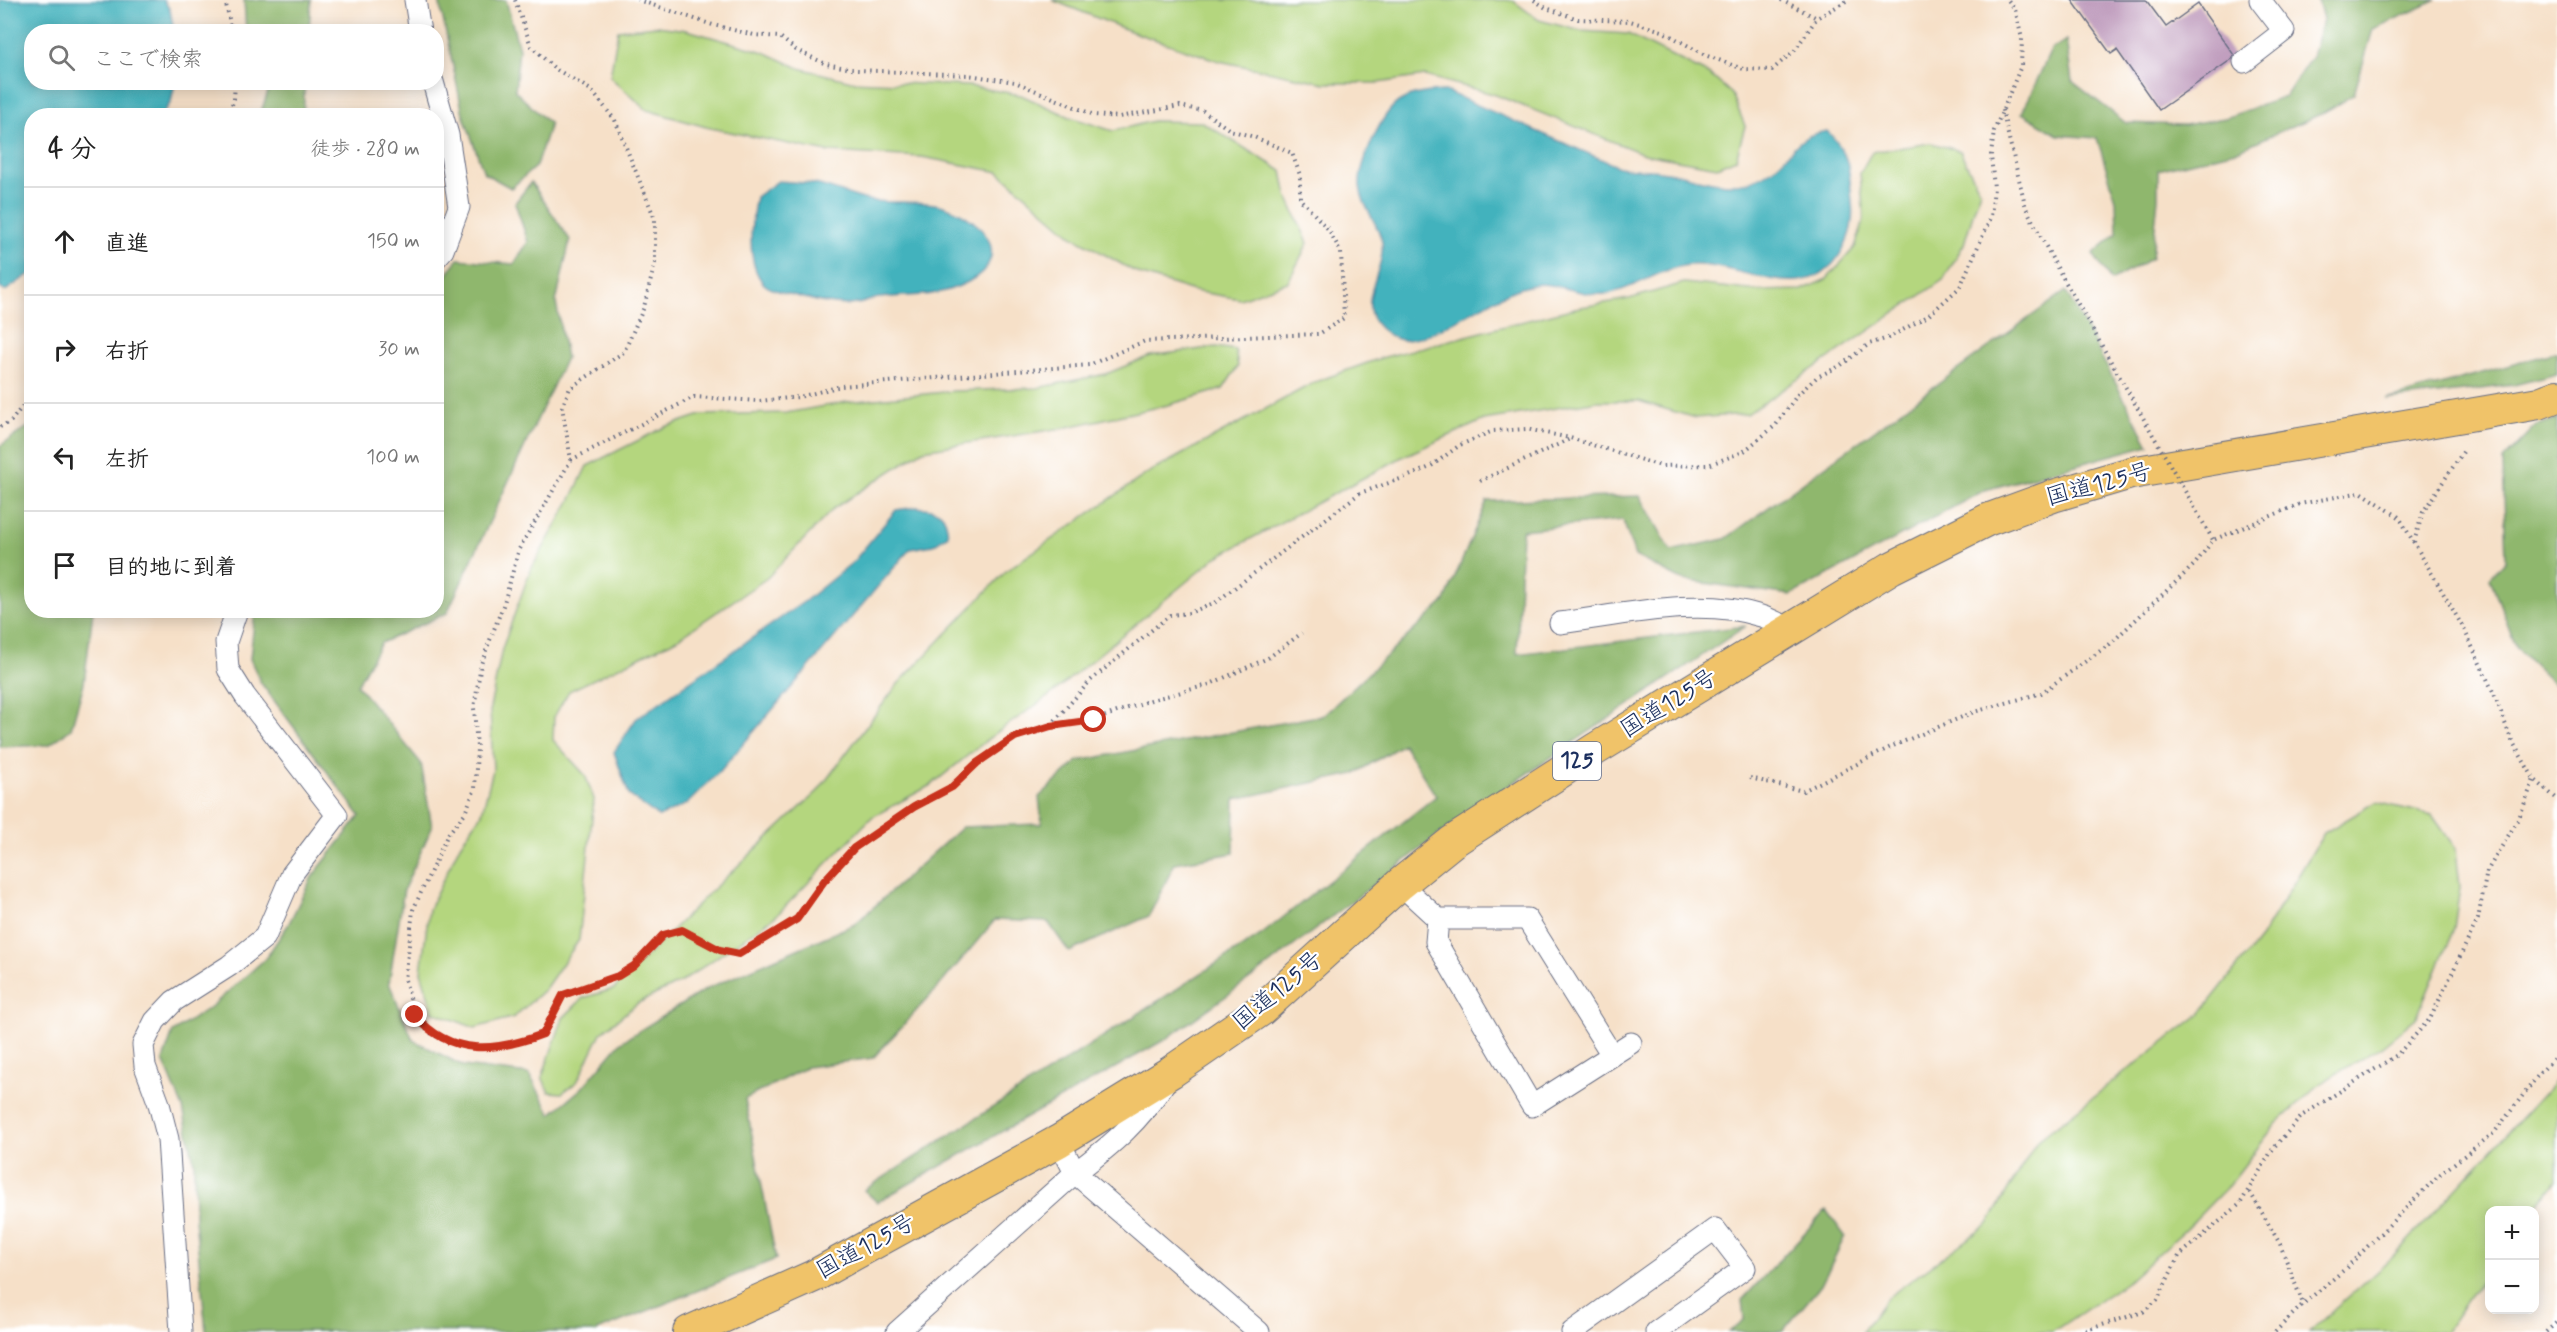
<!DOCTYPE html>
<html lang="ja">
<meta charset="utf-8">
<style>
:root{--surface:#fff;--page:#f2f2f2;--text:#222;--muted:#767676;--line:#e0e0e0}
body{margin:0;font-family:Mynerve,"Klee One",sans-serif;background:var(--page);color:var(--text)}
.controls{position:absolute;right:18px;bottom:18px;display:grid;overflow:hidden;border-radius:12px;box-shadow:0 3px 15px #0003}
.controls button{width:54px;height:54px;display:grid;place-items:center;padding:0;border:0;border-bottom:2px solid var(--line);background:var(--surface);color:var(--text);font:30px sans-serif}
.stop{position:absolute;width:18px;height:18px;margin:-14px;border:4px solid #c8321e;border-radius:50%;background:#fff}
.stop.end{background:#c8321e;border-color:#fff;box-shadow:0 2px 6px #0008}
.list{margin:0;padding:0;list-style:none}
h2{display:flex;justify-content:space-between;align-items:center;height:78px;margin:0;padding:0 24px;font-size:26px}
h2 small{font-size:20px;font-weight:400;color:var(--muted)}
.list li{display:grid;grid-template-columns:39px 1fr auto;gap:18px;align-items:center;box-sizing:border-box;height:108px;padding:0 24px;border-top:2px solid var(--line)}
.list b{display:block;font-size:22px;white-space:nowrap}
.list em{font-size:20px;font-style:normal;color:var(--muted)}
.icon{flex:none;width:33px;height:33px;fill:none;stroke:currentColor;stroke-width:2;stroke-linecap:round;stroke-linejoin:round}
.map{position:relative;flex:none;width:2557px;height:1332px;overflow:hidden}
.search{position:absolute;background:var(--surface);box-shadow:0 3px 15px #0003;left:24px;top:24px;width:420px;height:66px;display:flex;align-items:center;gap:15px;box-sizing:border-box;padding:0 21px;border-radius:24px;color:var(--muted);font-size:22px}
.panel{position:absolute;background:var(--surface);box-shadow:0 3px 15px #0003;left:24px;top:108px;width:420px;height:510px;border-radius:24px}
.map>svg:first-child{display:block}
</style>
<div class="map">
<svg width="2557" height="1332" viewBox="0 0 2557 1332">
<rect width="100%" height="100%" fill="#fff"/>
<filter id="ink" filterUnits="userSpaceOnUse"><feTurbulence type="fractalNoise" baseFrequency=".0167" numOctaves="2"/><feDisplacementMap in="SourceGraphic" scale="12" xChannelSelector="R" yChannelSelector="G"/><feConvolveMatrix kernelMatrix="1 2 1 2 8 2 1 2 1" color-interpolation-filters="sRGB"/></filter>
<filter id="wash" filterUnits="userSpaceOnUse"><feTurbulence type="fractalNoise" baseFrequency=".008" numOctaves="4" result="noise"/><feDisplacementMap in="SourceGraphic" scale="24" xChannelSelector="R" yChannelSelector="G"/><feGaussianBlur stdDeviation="1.35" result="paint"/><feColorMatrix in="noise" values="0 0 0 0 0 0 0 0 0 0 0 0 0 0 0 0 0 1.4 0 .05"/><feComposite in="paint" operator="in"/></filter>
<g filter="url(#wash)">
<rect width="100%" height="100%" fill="#f6e0c8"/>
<!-- green -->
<path fill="#b4d67e" stroke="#68826e" stroke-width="1.5" d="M1052 0H1512L1539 20 1581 31 1628 34 1710 75 1732 94 1745 126 1736 159 1717 167 1644 154 1493 94 1425 76 1378 83H1325L1219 61 1130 31Z
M657 26 687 30 764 52 799 68 851 81 969 86 1021 95 1070 117 1113 131 1153 121 1202 122 1282 171 1287 196 1308 243 1288 282 1240 299 1194 291 1139 274 1072 236 999 172 922 157 828 152 706 127 647 110 610 77 618 30Z
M1931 143 1960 151 1980 191 1964 244 1943 280 1747 414 1695 418 1639 401H1598L1484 420 1404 456 1215 558 1049 696 992 736 931 785 872 817 776 916 681 982 638 1003 601 1033 577 1082 562 1093 549 1092 542 1077 563 1018 583 998 614 989 710 892 818 791 898 684 1007 570 1148 473 1315 382 1381 358 1575 308 1629 299 1684 283 1759 291 1802 290 1827 279 1855 247 1864 220 1860 173 1872 152Z
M1216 347 1235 350 1238 366 1223 389 1168 405 1063 428 923 450 834 508 767 578 677 639 569 691 554 717 553 740 585 775 594 799 579 940 545 989 514 1017 475 1028 433 1012 421 972 429 909 460 845 482 813 493 770 490 708 502 649 530 571 570 501 587 466 665 427 701 415 786 413 847 402 954 391 1037 388 1106 374 1150 356Z
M2376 802 2432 815 2456 849 2460 887 2454 928 2417 1017 2382 1046 2321 1083 2276 1124 2229 1185 2186 1229 2128 1281 2052 1332H1862L1887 1298 1988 1224 2037 1141 2200 1014 2261 937 2324 833Z
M2557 1079V1181L2533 1210H2490L2489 1269 2445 1332H2309L2393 1257Z"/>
<!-- forest -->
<path fill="#8fb76d" stroke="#557366" stroke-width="1.5" d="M244 0H311L309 31H246Z
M439 0H506L519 49 515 91 550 124 536 166 511 188 484 173 463 114Z
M2318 0H2437L2373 29 2354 94 2323 113 2235 151 2158 170V198L2152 258 2111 281 2093 254 2117 233 2116 200 2097 138 2058 135 2022 113 2051 50 2066 40 2072 81 2126 123 2184 125 2225 118 2285 97 2312 56 2323 19Z
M271 83H305L303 115H260Z
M531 182 570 240 556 302 566 358 447 613 381 643 357 685 421 763 432 827 404 889 389 983 413 1040 463 1066 529 1074 551 1114 582 1088 621 1042 708 988 855 924 962 827 1042 824 1039 797 1078 761 1324 715 1445 601 1487 501 1640 496 1671 551 1725 539 2066 291 2149 445 1985 490 1791 595 1682 580 1635 556 1623 520 1522 530 1517 654 1746 626 1461 818 1253 977 1166 1039 877 1202 864 1190 1261 935 1436 796 1403 744 1354 774 1235 799 1234 853 1175 863 1149 916 1069 952 1048 922 995 920 940 985 873 1058 807 1067 745 1099 776 1259 595 1332 206 1331 195 1219 194 1163 183 1108 163 1060 173 1032 212 1006 265 959 288 925 312 877 360 816 261 683 250 659 255 613 256 610H436L437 290 458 259 514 264 528 242 515 203Z
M2557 352V374L2514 385 2386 400Z
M2557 419V687L2516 647 2490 578 2506 560 2503 460 2537 425Z
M31 425 32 610 93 611 84 683 71 729 49 745 0 747V446Z
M1826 1210 1845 1236 1821 1285 1782 1332H1729L1744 1320 1742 1300Z"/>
<!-- water -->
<path fill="#42b2bd" stroke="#2e708e" stroke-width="1.5" d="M0 0H164L170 10 174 31 32 32V82L175 83 171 102 162 115 32 116 31 273 5 291 0 288Z
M1445 91 1619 167C1633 170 1646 169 1660 171 1703 176 1735 200 1775 167 1796 149 1796 136 1827 131 1851 154 1849 171 1852 202 1854 221 1851 234 1842 251 1808 312 1739 261 1689 265 1660 268 1634 290 1606 294 1581 297 1557 281 1533 285 1494 291 1433 343 1402 340 1395 339 1386 333 1381 329 1353 304 1386 272 1382 242 1378 222 1362 207 1360 186 1358 166 1382 111 1400 101 1413 93 1430 92 1445 91Z
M778 181C791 182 806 182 819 185 835 189 851 196 867 200 890 204 916 200 940 205 978 215 1018 255 968 282 934 299 914 294 879 298 872 299 864 303 857 304 835 307 811 300 789 294 782 292 770 290 764 284 745 263 751 222 756 197Z
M917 507C940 510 946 511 948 535L933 545 910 549 721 770 687 804 659 817 629 795 614 752 636 719 805 601 853 562 896 510Z"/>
<g id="blocks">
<!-- building -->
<path fill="#c09dbe" d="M2072 0H2146L2166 27 2198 4 2234 55 2232 59 2159 110 2117 50 2111 54Z"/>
</g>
</g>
<g filter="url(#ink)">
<use href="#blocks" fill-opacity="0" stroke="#686d83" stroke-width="1.5"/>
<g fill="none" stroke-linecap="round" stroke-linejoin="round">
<!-- minor casing -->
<g stroke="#686d83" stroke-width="23">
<path id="minor" d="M415 0 420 32
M2244 62 2284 31 2260 0
M433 82 448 135 459 207 443 250 436 258
M1560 623C1622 615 1701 596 1761 616 1771 619 1781 625 1791 629
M1400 884 1438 919 1436 942 1532 1106 1631 1043
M1438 919H1527L1612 1055
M1166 1081C1138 1123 1114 1143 1075 1173L1259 1332
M181 1332 168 1139 159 1104 145 1066 143 1045 155 1021 174 1001 229 966 265 937 292 874 337 815 245 696 228 669 226 642 237 610
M897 1332 1075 1173 1059 1141
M1572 1332 1715 1229 1745 1268 1656 1332"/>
</g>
<!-- highway casing -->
<g stroke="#686d83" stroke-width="34">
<path id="highway" d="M689 1332 814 1276 1059 1141 1171 1072 1261 1010 1400 884 1452 842 1594 750 1891 568 1987 520 2053 496 2131 473 2539 403 2557 396"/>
</g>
<!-- path -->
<path stroke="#686d83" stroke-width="4" stroke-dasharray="1.5 4.5" stroke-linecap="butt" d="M225 0 232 32
M515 0 531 46 554 68 591 90 615 120 655 219V263L644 307 624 352 570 388 562 407 571 460 519 549 504 603 481 664 474 708 477 748 475 789 465 813 448 834 413 910 405 980 415 1015 429 1032 448 1042 483 1048 516 1044 543 1034 563 995 618 976 634 966 663 935 682 930 720 950 739 954 797 919 824 881 854 848 914 807 952 787 977 763 1015 737 1051 726 1094 720 1151 700 1208 685 1268 658 1302 633
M1534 0 1546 8 1578 19 1630 21 1662 31 1705 55 1743 69 1772 70 1795 50 1817 18 1848 0
M1781 0 1817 18
M2002 110 2026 208 2054 262
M228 116 234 99 235 82
M0 427 11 421 32 394
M571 460 694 397 759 401 799 397 841 386 1089 365 1145 341 1319 334 1344 318 1341 252 1329 230 1300 199V175L1292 153 1254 137 1230 130 1203 111 1180 106 1119 117 1094 115 1015 82 968 75 857 70 826 64 796 50 780 37 754 35 713 25 638 0
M1480 481 1570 439
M2414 542 2423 512 2465 449
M1051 725 1090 681 1170 615 1189 613 1216 602 1360 493 1409 476 1430 467 1460 445 1493 431 1526 429 1570 438 1661 466 1708 465 1743 452 1776 425 1798 394 1817 377 1840 366 1869 344 1888 338 1928 316 1960 287 1991 217 1994 188 1991 155 1994 131 2021 66 2022 39 2015 9 2008 0
M1750 778 1803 791 1893 746 1974 712 2041 693 2110 644 2195 564 2213 540 2300 504 2361 492 2399 517 2464 629 2495 696 2511 739 2534 779 2557 799
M2250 1192 2280 1244 2303 1304
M2080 1332 2143 1312 2157 1300 2179 1256 2240 1204 2274 1147 2303 1115 2397 1055 2430 1019 2478 919 2487 871 2519 818 2534 779
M2275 1332 2303 1304 2344 1270 2439 1175 2494 1133 2540 1073 2557 1055
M2546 1332 2557 1322"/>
<!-- minor -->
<use href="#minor" stroke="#fff" stroke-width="21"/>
<!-- highway -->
<use href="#highway" stroke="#f0c369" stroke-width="32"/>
<!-- path-bridge -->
<path stroke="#686d83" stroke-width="4" stroke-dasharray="1.5 4.5" stroke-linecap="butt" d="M2054 262 2213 540"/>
</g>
</g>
<g fill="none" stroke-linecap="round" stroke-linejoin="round" filter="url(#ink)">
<!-- route -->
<path stroke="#c8321e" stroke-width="8" d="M415 1015C450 1057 496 1052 543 1034L563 995 618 976 634 966 663 935 682 930 720 950 739 954 797 919 824 881 854 848 914 807 952 787 977 763 1015 737 1051 726 1094 720"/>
</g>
<g text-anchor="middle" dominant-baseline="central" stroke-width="4.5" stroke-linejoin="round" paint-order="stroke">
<!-- shield labels -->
<rect fill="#fff" stroke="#5f6d8e" stroke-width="1.5" x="1553" y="742" width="48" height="38" rx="4.5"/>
<g font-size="22" font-weight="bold" fill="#1b2f5e">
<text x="1577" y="761">125</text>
</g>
<!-- street labels -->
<g font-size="24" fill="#1b2f5e" stroke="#fff">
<text transform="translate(2099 485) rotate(-15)">国道125号</text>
<text transform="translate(1669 704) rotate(-32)">国道125号</text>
<text transform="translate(1278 991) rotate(-40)">国道125号</text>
<text transform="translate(866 1247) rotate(-29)">国道125号</text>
</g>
</g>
</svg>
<div class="controls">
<button>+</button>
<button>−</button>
</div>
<div class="stop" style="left:1094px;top:720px"></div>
<div class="stop end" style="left:415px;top:1015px"></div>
<div class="search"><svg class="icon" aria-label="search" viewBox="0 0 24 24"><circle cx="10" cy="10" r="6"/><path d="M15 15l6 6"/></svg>ここで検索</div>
<section class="panel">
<h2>4 分<small>徒歩 · 280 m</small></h2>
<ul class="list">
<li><svg class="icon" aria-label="ahead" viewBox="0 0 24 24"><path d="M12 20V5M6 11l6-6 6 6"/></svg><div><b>直進</b></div><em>150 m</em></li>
<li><svg class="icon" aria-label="right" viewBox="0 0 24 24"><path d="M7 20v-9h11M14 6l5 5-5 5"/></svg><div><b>右折</b></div><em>30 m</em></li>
<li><svg class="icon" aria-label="left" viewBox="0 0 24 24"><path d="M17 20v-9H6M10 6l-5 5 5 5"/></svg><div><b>左折</b></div><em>100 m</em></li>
<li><svg class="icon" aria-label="arrive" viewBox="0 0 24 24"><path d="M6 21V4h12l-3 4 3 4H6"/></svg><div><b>目的地に到着</b></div></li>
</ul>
</section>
</div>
